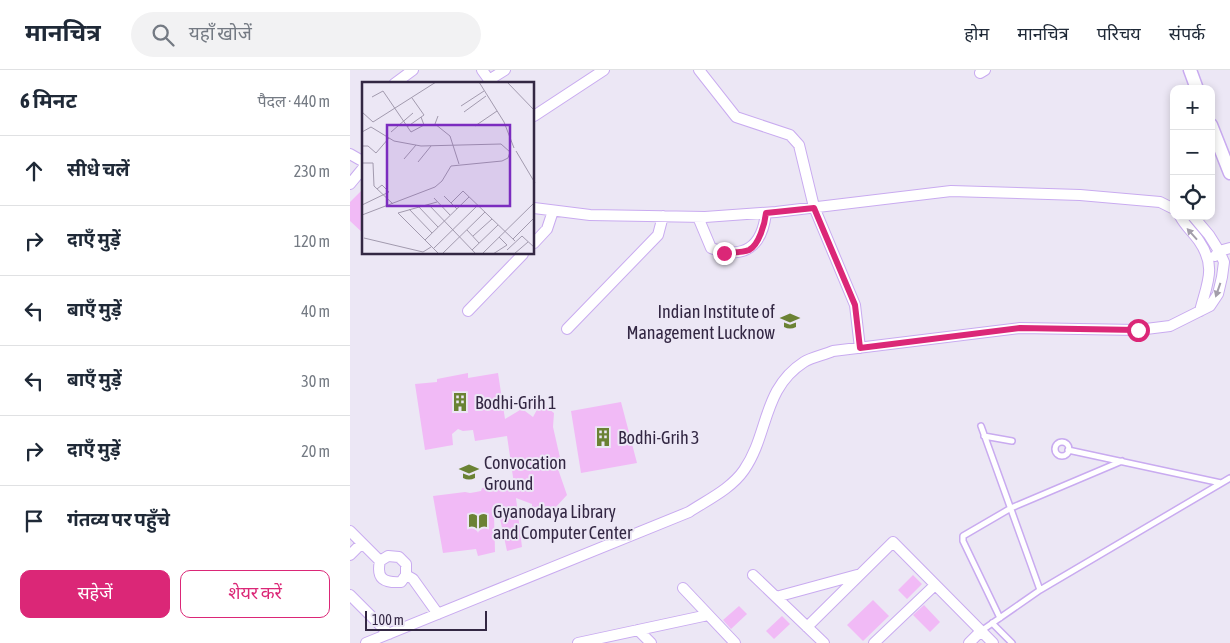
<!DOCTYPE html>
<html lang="hi">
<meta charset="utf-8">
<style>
:root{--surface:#fff;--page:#f2f2f3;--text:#1f2937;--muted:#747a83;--line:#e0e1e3;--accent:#db2777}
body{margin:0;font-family:"Asap Condensed","Noto Sans Devanagari",sans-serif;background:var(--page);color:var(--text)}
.controls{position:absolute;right:15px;top:15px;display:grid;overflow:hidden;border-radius:10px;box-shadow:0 2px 8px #0003}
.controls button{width:45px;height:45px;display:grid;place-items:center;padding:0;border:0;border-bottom:1px solid var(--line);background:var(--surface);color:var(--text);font:25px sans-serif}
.scale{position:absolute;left:15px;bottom:12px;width:122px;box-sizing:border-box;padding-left:5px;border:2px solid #332743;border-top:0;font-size:14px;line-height:18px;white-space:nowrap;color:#332743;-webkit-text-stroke:4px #ece7f5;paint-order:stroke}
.stop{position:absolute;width:15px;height:15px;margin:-11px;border:4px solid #db2777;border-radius:50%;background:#fff}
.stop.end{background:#db2777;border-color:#fff;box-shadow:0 1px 5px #0008}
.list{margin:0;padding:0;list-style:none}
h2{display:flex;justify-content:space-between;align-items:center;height:65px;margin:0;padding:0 20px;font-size:21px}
h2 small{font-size:16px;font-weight:400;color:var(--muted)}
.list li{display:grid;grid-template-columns:32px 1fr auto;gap:15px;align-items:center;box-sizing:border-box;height:70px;padding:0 20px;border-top:1px solid var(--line)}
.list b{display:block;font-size:19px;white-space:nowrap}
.list em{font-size:16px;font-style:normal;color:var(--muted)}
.actions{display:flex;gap:10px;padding:15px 20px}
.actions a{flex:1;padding:11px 0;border:1px solid var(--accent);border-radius:10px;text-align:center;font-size:18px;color:var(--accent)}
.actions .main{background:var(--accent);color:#fff}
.icon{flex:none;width:28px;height:28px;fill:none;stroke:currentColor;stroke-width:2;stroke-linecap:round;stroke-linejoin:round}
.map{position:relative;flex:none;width:880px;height:573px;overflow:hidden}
header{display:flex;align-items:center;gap:30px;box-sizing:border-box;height:70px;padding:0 25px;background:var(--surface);border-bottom:1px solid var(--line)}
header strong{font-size:24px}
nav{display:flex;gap:28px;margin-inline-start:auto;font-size:18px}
.search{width:350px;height:45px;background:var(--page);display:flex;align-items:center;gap:12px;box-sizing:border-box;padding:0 18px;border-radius:28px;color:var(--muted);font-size:19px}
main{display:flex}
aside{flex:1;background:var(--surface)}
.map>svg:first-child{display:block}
</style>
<header>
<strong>मानचित्र</strong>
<div class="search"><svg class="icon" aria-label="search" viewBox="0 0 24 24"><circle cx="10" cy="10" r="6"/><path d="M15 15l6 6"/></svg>यहाँ खोजें</div>
<nav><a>होम</a><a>मानचित्र</a><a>परिचय</a><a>संपर्क</a></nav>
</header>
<main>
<aside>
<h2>6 मिनट<small>पैदल · 440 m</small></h2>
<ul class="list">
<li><svg class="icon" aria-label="ahead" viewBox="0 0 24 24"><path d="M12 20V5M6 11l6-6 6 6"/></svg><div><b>सीधे चलें</b></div><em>230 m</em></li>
<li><svg class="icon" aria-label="right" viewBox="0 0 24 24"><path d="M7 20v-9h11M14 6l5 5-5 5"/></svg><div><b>दाएँ मुड़ें</b></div><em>120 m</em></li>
<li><svg class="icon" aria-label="left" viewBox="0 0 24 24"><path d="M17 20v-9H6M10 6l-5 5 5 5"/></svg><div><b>बाएँ मुड़ें</b></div><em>40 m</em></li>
<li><svg class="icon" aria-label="left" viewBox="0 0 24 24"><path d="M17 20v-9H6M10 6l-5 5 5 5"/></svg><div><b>बाएँ मुड़ें</b></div><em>30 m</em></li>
<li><svg class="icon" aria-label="right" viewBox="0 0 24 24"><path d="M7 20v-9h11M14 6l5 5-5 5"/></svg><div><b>दाएँ मुड़ें</b></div><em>20 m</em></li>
<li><svg class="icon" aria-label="arrive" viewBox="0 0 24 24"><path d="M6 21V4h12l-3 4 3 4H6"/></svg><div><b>गंतव्य पर पहुँचे</b></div></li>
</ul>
<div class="actions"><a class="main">सहेजें</a><a>शेयर करें</a></div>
</aside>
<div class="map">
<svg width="880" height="573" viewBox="0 0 880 573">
<rect width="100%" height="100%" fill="#ece7f5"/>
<!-- building -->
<path fill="#f1baf6" d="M14 118V164L0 151V132Z
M118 303V308L148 303 155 349 170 340 175 341 183 347 189 336H195L204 343 203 357 211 392 208 399 217 425 204 439 193 440 191 437H182V434L166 428 172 477 157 481 149 444 144 445 145 482 128 486 126 479 93 483 83 426 115 422 120 423 126 422 131 421 132 418 164 414 157 366 125 371 123 360 113 361 108 359 102 364 103 375 75 380 65 314 87 312V309Z
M271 332 287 393 231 403 221 341Z
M563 505 572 514 557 529 548 520Z
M523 530 539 546 513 571 497 555Z
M574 535 590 552 580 562 563 545Z
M389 536 397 544 381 559 373 550Z
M432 546 440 554 424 569 416 561Z"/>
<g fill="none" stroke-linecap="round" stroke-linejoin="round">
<!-- service casing -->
<g stroke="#c9abf0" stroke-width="8">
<path id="service" d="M631 356 690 520
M634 366 662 371
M705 379a7 7 0 1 1 14 0a7 7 0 1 1-14 0Z
M718 380 871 413
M650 548 613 471V466L661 438 772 391
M642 553 662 573
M631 561 690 520 880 408"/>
</g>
<!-- minor casing -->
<g stroke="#c9abf0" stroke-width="12">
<path id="minor" d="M132 0 142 14
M349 0 386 47 440 65 449 75 464 137 505 235 510 278
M630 3 635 0
M139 10 155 0
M44 14 63 0
M184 46 254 0
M0 84 14 92
M0 114 14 97
M184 138 240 145 355 147 426 142 601 121 730 125 810 132 824 139
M830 146C835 156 843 162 849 171 867 197 857 213 850 241
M348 147 361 178C394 190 412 177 416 143
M184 173 197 159 203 141
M865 186 869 181 880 178
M118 241 173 184
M217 259 308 165 313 146
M0 461 12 473 0 485
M12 473 30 491C26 509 34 513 51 512L56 505V494L49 487 38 486 30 491
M56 505 63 509 88 544
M403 505 474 573
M333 518 385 573
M0 525 39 564
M426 527 507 505
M457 557 543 472 643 573
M288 560 301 573
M16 573 339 442C357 430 381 419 394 400 419 364 412 319 454 292 462 287 474 285 483 281L670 258 788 260 820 256 860 236 868 224 872 207 874 192 869 181 859 165 843 146
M228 573 358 545
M524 573 585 515
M619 573 631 561"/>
</g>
<!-- tertiary casing -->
<g stroke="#c9abf0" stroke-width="15">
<path id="tertiary" d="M840 0 847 19
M861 55 880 103"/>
</g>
<!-- service -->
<use href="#service" stroke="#fff" stroke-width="5"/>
<!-- minor -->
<use href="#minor" stroke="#fff" stroke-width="10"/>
<!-- tertiary -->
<use href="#tertiary" stroke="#fff" stroke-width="12"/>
</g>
<!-- one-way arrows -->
<defs><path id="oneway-solid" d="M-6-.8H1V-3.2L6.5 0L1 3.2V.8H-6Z" transform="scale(1.25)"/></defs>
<g fill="#a39eaa">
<use href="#oneway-solid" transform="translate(842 164) rotate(-132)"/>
<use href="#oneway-solid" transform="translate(868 220) rotate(109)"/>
</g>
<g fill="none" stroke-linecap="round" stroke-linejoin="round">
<!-- route -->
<path stroke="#db2777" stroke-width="6" d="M374 183C381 182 392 183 399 180 409 175 415 153 416 143L464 138 505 235 510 278 670 258 788 260"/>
</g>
<!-- icons -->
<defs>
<g id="university-bare" transform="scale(1.5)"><path d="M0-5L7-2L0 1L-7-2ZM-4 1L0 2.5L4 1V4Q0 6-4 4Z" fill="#6b8234" stroke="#ece7f5" stroke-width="2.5" paint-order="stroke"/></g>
<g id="building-bare" transform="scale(1.5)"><path d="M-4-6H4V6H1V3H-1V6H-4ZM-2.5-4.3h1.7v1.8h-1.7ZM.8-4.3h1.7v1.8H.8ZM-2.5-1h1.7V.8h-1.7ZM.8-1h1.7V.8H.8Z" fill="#6b8234" stroke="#ece7f5" stroke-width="2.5" paint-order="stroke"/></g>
<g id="library-bare" transform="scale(1.5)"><path d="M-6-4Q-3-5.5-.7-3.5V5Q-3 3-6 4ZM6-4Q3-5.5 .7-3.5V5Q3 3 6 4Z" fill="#6b8234" stroke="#ece7f5" stroke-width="2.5" paint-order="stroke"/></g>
</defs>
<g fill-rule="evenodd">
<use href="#university-bare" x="440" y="251"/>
<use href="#building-bare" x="110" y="332"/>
<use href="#building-bare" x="253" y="367"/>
<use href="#university-bare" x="119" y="402"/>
<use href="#library-bare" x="128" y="451"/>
</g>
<g text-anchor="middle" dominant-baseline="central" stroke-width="4" stroke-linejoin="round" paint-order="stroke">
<!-- poi labels -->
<g font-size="18" fill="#332743" stroke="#ece7f5" text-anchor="start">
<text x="425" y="241" text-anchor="end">Indian Institute of<tspan x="425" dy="21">Management Lucknow</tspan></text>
<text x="125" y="332">Bodhi-Grih 1</text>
<text x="268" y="367">Bodhi-Grih 3</text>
<text x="134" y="392">Convocation<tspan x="134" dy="21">Ground</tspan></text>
<text x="143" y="441">Gyanodaya Library<tspan x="143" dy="21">and Computer Center</tspan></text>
</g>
</g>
<!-- overview -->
<g transform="translate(12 12)">
<rect width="172" height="172" fill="#ece7f5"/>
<path fill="none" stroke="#a29aae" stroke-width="1" d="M117 0 142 40 152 66M145 0 173 29M10 15 21 9 49 50 62 43 59 35M99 24 122 9M0 30 11 40 74 0M102 30 124 14M76 34 73 42 88 54 97 82M113 44 135 29M45 45 62 33 50 16M0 50 9 45 32 59 59 64 139 62 148 70 146 76 140 79 89 84 80 99 73 105 0 133M29 50 51 31M0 64H6L14 71 27 56M154 69 173 101M42 77 54 63M56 80 69 64M0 81H11L12 104 31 122M82 114 95 127M72 116 88 133M75 120 36 131 77 172M89 121 101 109 153 159M66 122 114 172M0 123 27 110 20 103 15 107M56 124 76 145M47 127 70 151M105 148 117 161M111 154 130 137M2 156 61 170 69 165M151 157 173 135M63 158 107 115M71 167 115 124M110 168 136 143M145 168 160 154 173 166M80 172 123 130M120 172 173 120M131 172 145 163 137 155M152 172 166 160"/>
<path fill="#7b2cbf" fill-opacity="0.15" stroke="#7b2cbf" stroke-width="2.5" d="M25 43H148V124H25Z"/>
<rect width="172" height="172" fill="none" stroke="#332743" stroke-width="2.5"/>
</g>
</svg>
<div class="controls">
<button>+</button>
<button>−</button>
<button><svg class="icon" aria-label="locate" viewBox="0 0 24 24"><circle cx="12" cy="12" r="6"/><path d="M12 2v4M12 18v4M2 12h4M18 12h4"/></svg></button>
</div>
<div class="scale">100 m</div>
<div class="stop" style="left:788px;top:260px"></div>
<div class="stop end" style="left:374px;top:183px"></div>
</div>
</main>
